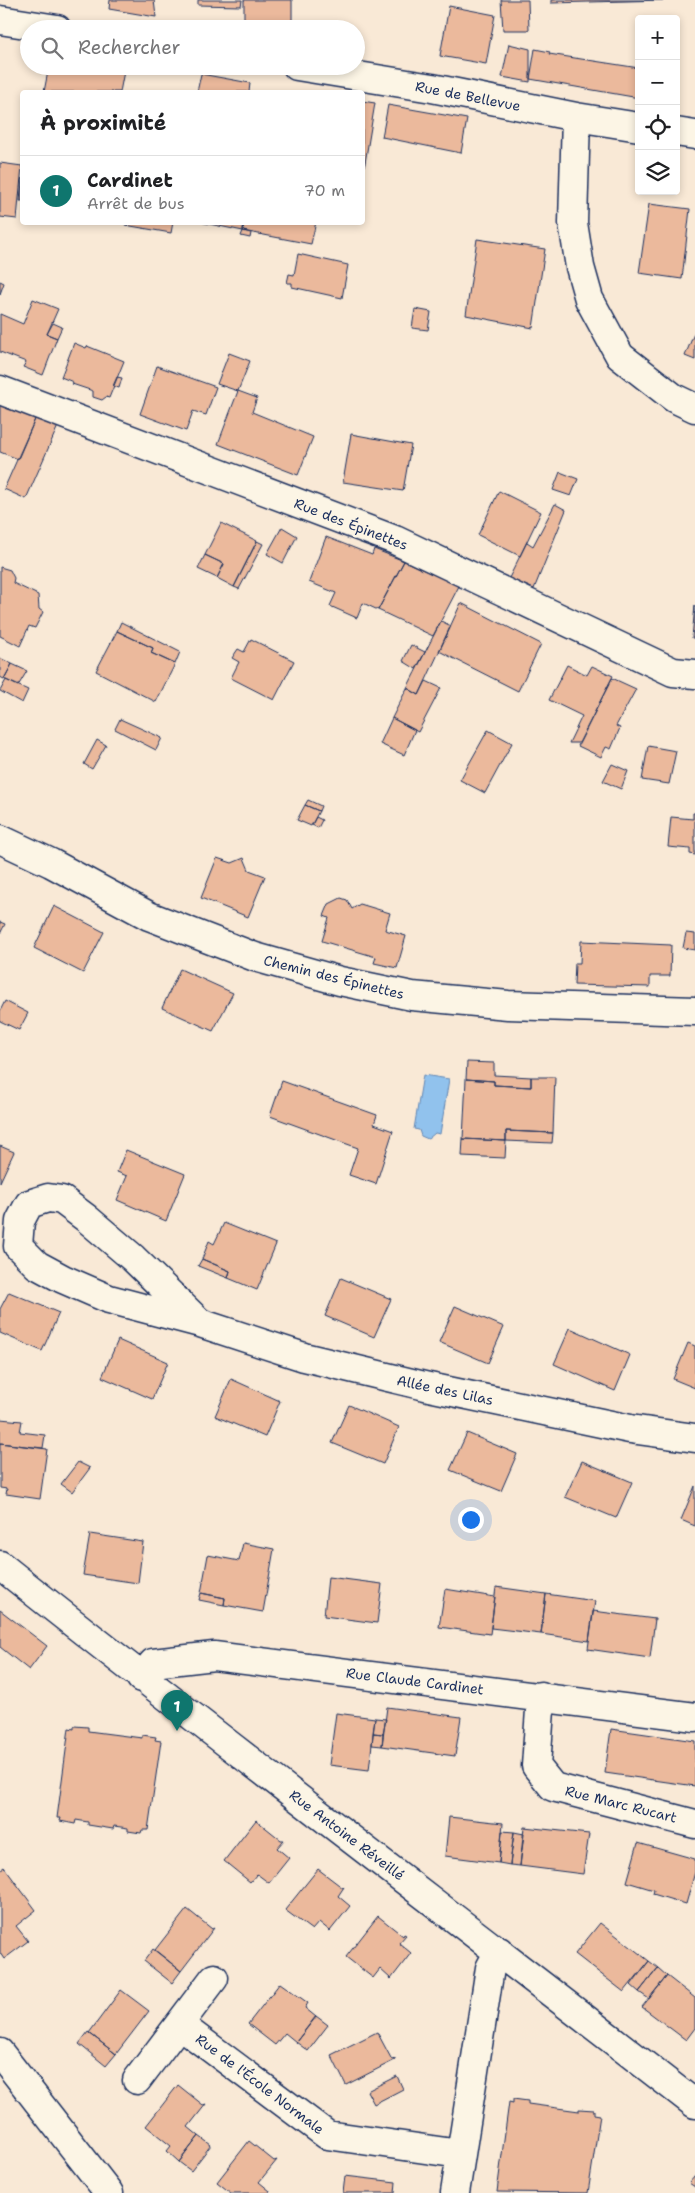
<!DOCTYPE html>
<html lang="fr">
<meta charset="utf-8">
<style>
:root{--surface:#fff;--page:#f2f2f2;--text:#202124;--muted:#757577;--line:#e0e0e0;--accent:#0f766e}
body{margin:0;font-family:"Shantell Sans",sans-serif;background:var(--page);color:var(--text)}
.controls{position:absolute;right:15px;top:15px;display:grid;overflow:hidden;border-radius:5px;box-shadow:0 2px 8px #0003}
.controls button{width:45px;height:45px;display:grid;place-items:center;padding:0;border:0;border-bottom:1px solid var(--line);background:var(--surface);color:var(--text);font:25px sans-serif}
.you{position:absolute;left:470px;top:1519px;width:18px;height:18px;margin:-12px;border:4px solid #fff;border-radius:50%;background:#1a73e8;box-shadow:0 0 0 8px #1a73e833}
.badge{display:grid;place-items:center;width:32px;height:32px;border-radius:50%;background:var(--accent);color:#fff;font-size:16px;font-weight:700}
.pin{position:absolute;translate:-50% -41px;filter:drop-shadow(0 1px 2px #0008)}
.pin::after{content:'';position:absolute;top:26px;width:18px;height:15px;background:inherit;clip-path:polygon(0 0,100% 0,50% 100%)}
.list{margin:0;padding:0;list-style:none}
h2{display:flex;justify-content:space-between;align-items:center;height:65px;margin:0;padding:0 20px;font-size:21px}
h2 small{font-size:16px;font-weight:400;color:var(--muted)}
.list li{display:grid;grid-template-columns:32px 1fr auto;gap:15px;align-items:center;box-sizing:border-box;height:70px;padding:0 20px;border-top:1px solid var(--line)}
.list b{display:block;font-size:19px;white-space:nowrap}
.list p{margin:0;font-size:16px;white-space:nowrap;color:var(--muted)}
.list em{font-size:16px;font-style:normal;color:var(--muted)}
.icon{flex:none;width:28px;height:28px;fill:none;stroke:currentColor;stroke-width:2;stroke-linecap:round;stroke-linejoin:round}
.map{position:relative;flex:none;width:695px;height:2193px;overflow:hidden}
.search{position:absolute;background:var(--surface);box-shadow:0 2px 8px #0003;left:20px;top:20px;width:345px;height:55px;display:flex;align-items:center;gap:12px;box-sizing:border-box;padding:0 18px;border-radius:28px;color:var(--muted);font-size:19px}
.panel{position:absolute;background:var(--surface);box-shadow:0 2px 8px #0003;left:20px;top:90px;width:345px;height:135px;border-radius:5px}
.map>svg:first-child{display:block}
</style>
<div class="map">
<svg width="695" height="2193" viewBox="0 0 695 2193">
<rect width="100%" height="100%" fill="#f9e9d6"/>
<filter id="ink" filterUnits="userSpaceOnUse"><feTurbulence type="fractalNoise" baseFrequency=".02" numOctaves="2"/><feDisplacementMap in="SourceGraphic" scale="10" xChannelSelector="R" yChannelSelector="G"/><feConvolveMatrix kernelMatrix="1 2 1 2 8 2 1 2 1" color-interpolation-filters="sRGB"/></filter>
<g filter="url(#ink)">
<!-- water -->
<path fill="#91c2ed" stroke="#6287b4" d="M423 1075 449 1079 440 1134 435 1133 428 1139 421 1136 419 1130 414 1129Z"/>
<!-- building -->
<path fill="#ebb99c" stroke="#1b2f5e" d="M110 0H154L156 17 109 9Z
M198 0H242L241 6 198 5Z
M244 0H292V21H244Z
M501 0H528L529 30H503Z
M551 0H666L551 3Z
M449 6 495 15 486 64 440 56Z
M509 44 530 49V82L502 77Z
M535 49 550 52 549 54 639 68V98L530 79Z
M49 66H125L120 92H44Z
M201 74 250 83 249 92H197Z
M362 101 375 103 362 181Z
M388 105 467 119 461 153 382 137Z
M0 163 22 166 17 219 0 217Z
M22 178V201H20Z
M649 204 690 209 682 279 639 273Z
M126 222H173L171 233 125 225Z
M200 222H244L243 231Z
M244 222H316L311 244 243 231Z
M243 231 251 233 250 238 241 236Z
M477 239 545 249 533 328 466 315Z
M298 254 348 265 342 298 292 287V283H287L289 274 294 275Z
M0 281 4 283 0 294Z
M33 299 58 309 47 334 57 338 43 375 23 367 26 362 0 352V314L23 324Z
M415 309 431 312 428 330 412 328Z
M53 323 62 327 57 338 47 334Z
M695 331V360L685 356Z
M74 343 86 348 87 346 124 361 109 398 106 397 102 400 93 397V391L72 384 73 382 61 377Z
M229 353 250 361 238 391 217 384Z
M157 366 216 387 206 415 193 411 186 431 140 414Z
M117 377 122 378 119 388 113 386Z
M238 391 257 398 252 412 313 437 298 475 218 444Z
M0 404 36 417 18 459 0 452Z
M36 417 58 426 26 499 4 489Z
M351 434 411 445 403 491 343 482Z
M560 472 578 479 571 496 553 490Z
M499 491 541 512 520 556 478 535Z
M555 504 566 510 534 589 509 578 527 542 533 546Z
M221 523 257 541 234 587 217 578 224 564 205 555Z
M282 527 297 536 283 563 267 554Z
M326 537 372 555 374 549 404 561 378 610 363 603 357 618 330 606 336 593 309 582Z
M257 541 263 544 239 589 234 587Z
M205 555 224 564 217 578 198 569Z
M404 561 459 586 433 636 378 610Z
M0 567 10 570 14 578 13 583 38 595 39 609 43 612 35 628 29 626 20 646 0 636Z
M461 603 541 644 518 691 439 651Z
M695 605V638H692Z
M441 621 451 626 419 695 407 688Z
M121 622 180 652 175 664 151 653 153 648 117 631Z
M117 631 153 648 151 653 175 664 156 702 96 671Z
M251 639 294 661 274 700 231 678 239 662 232 658 238 649 244 652Z
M411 645 425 652 416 669 403 661Z
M0 658 12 664 4 679 0 677Z
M12 664 27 671 18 686 4 679Z
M567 665 587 675 592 666 613 676 579 743H569L582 716 549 700Z
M612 678 636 689 616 726 620 728 611 749 606 747 601 757 578 746Z
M6 680 28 690 22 703 0 691Z
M426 681 441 688 418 732 392 718 407 688 419 695Z
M392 718 415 730 404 755 380 744Z
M120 719 162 738 156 750 115 729Z
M488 730 512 743 485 793 460 780Z
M97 740 106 745 92 769 84 764Z
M648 746 676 751 669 784 642 780Z
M612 764 628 771 621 789 603 781Z
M308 800 321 806 319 811 305 805Z
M305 805 319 811 311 826 297 820Z
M693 813H695V855L690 854V849L668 847 671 817 693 819Z
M316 817 322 820 318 828 312 825Z
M217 858 232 863 244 858 249 870 265 876 248 917 201 898Z
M341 898 347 900 352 909 360 904 390 913 385 930 406 936 397 968 374 963 376 957 322 941 329 918 324 916 329 904Z
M54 906 104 932 83 973 34 948Z
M0 922 5 924 0 934Z
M686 933 695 934V950L683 948Z
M581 941 671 945 670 976H650V987L574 985 575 963H580Z
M180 969 233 993 213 1031 162 1008Z
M5 1001 28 1013 19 1030 0 1021V1011Z
M467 1062 494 1063V1075L531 1077V1087L494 1085V1081L466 1079Z
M531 1077H555L553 1133 506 1131V1141L463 1139 466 1079 494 1081V1085L531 1087Z
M282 1081 377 1115 374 1124 393 1131 376 1184 349 1175 358 1148 270 1116Z
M506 1131 553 1133 552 1143 506 1141Z
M463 1139 506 1141 505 1158 462 1156Z
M0 1146 14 1152 0 1182Z
M126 1150 185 1174 166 1221 117 1200 127 1176 117 1172Z
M224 1223 276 1244 257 1290 228 1278 230 1271 202 1259 209 1241 214 1244Z
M202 1259 230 1271 228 1278 198 1266Z
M341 1278 391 1299 374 1337 325 1316Z
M9 1292 59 1313 42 1351 0 1333V1309Z
M455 1306 504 1327 488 1363 439 1342Z
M570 1328 630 1355 615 1391 554 1364Z
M118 1340 168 1362 152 1399 102 1377Z
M688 1343 695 1346V1388L673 1379Z
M231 1379 280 1401 265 1437 215 1416Z
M349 1405 399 1427 383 1464 332 1443Z
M0 1419 22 1421 20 1432 45 1435 43 1448 0 1443Z
M467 1433 517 1454 501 1491 450 1470Z
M0 1443 47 1449 40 1499 6 1494 7 1489 0 1488Z
M582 1461 632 1482 616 1518 565 1497Z
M78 1462 90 1468 72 1492 61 1484Z
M695 1486V1526L681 1520Z
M90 1534 143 1542 138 1583 83 1575Z
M243 1543 274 1549 263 1612 224 1605 225 1598 201 1593 208 1555 239 1561Z
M328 1577 382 1584 377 1623 324 1616Z
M496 1587 546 1594 541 1634 491 1628Z
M445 1589 495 1597 490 1634 439 1627Z
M201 1593 225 1598 224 1605 199 1600Z
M546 1594 595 1601 589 1641 541 1634Z
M0 1610 47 1646 29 1670 0 1647Z
M593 1611 655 1619 650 1658 588 1649Z
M387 1707 461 1717 455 1756 382 1746Z
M336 1713 375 1718 369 1770 329 1765Z
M375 1718 386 1719 383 1734 373 1733Z
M74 1726 88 1727V1731L142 1738V1735L156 1737 155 1740 161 1741 148 1830H142L141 1833 128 1831V1828L114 1826 113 1829 88 1825V1822L76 1820 75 1824 60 1821 61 1818H57L69 1728 74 1729Z
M611 1729 695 1741V1786L605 1773Z
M373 1733 383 1734 382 1746 372 1745Z
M449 1817 503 1823 499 1863 445 1856Z
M256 1820 281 1840H284L277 1848 289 1858 269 1883 257 1874 250 1882 224 1861Z
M524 1827 589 1834 583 1874 520 1866Z
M502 1831 514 1832 510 1865 499 1863Z
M514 1832 524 1834 520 1866 510 1865Z
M638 1843 695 1859V1872L686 1904 653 1894 654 1890 627 1882Z
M4 1867 36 1910 16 1926 28 1941 4 1959 0 1953V1870Z
M318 1869 343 1888 344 1887 338 1896 350 1906 330 1931 319 1922 312 1930 285 1910Z
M187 1909 212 1929 214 1928 181 1971 155 1950Z
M378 1916 403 1936 404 1934 406 1935 399 1943 411 1953 391 1979 380 1969 373 1978 346 1957Z
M600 1923 649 1961 624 1992 575 1954Z
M153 1949 181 1971 172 1983 144 1961Z
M649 1961 658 1968 639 1992 631 1985Z
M658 1968 667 1976 649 1999 639 1992Z
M667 1976 695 1998V2028L686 2040 642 2007Z
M280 1983 308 2003 305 2008 316 2017 296 2042 285 2033 275 2045 248 2024Z
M121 1990 149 2011 116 2054 89 2033Z
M316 2016 328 2025 308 2051 296 2042Z
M88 2032 116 2054 106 2066 79 2044Z
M377 2032 392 2060 395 2059V2060L346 2085 331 2055Z
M397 2076 403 2089 374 2104 367 2091Z
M178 2085 203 2105 206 2104 188 2127 199 2136 179 2162 167 2151 171 2146 146 2126Z
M513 2099 528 2101V2104L579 2111V2109L594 2110V2114L600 2115 588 2193 497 2192 509 2102 513 2103Z
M199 2136 211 2145 191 2171 179 2162Z
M249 2141 274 2161 277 2160 259 2182 270 2191 269 2193H231L217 2182Z
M345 2176 396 2182 395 2193H343Z
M695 2176V2187L689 2183Z"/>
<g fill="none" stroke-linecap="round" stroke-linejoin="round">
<!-- street casing -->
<g stroke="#1b2f5e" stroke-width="31">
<path id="street" d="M0 20 57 29
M297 66 432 88 576 117 639 127
M576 117 573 223 580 267 589 299 620 356 674 398 695 408
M676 132 695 135
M0 390 395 540 673 672 695 674
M0 839 51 863 149 916 255 957 340 981 412 996 508 1005 695 1011
M200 1323 133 1258 86 1218 62 1200 48 1198 29 1204 20 1221 18 1246 37 1265 63 1279 109 1299 200 1323 304 1357 429 1387 630 1429 695 1438
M0 1565C229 1748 464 1924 695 2104
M141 1678 153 1663 214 1656 695 1717
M541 1696 536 1766 553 1787 695 1824
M180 2025 327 2135 460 2154
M0 2053 109 2193
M137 2080 214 1978
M455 2193 490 1968 499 1951"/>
</g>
<!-- street -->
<use href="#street" stroke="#fcf5e5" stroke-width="28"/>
</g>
</g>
<g text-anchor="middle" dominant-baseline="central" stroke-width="5" stroke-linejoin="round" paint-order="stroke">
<!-- street labels -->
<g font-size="14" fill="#1b2f5e" stroke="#fcf5e5">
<text transform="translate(468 96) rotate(11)">Rue de Bellevue</text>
<text transform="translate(351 524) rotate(21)">Rue des Épinettes</text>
<text transform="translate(334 977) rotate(14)">Chemin des Épinettes</text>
<text transform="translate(445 1390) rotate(12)">Allée des Lilas</text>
<text transform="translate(415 1681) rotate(7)">Rue Claude Cardinet</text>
<text transform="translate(621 1804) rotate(14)">Rue Marc Rucart</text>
<text transform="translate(347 1835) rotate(37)">Rue Antoine Réveillé</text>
<text transform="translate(260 2084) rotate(37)">Rue de l'École Normale</text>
</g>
</g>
</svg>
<div class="controls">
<button>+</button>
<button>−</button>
<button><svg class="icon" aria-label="locate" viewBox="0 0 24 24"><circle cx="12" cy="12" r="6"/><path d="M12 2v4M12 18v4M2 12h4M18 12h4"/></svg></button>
<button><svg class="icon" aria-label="layers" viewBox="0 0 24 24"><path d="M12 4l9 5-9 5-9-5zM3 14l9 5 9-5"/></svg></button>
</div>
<div class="you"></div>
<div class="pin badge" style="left:177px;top:1731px">1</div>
<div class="search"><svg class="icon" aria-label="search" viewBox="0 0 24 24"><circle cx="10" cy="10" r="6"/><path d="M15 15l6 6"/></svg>Rechercher</div>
<section class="panel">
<h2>À proximité<small></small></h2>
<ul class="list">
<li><span class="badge">1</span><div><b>Cardinet</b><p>Arrêt de bus</p></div><em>70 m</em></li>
</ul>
</section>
</div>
